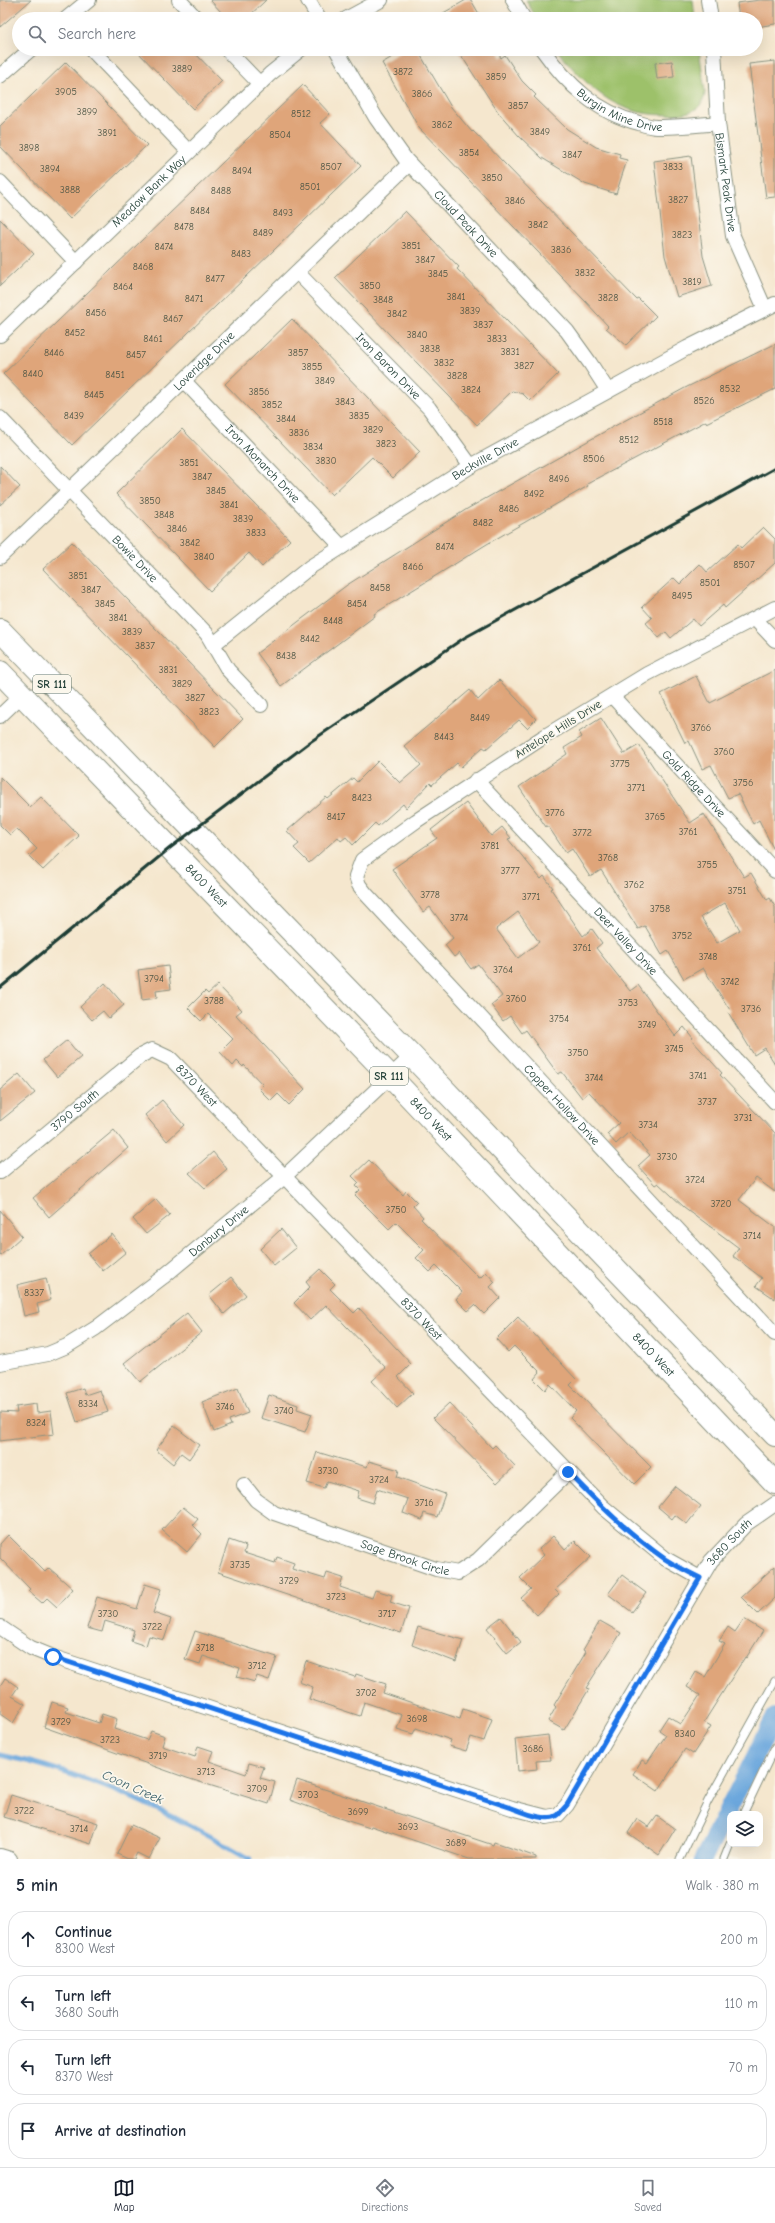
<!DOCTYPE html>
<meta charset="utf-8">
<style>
:root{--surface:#fff;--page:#f6f6f7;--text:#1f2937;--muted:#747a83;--line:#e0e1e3;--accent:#111827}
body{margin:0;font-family:"Comic Neue",sans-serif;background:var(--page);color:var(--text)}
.controls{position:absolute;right:12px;bottom:12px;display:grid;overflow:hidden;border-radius:8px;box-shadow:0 4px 16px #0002}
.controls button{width:36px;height:36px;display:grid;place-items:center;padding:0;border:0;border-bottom:1px solid var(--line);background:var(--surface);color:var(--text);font:20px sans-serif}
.stop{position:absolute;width:12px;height:12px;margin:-9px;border:3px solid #1a73e8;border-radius:50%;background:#fff}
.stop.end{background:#1a73e8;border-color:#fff;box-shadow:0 1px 4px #0008}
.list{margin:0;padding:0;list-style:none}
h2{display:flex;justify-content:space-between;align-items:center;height:52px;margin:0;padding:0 16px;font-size:17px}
h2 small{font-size:13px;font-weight:400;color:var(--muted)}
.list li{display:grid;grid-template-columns:26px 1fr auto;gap:12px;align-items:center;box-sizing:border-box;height:56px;margin:0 8px 8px;padding:0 8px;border:1px solid var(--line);border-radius:16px}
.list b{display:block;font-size:15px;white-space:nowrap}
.list p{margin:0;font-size:13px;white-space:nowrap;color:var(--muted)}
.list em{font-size:13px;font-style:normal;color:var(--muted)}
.icon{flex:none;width:22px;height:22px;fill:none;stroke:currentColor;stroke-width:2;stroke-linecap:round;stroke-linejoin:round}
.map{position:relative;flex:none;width:775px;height:1859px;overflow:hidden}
.search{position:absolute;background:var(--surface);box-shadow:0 4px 16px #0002;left:12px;right:12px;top:12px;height:44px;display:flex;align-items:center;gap:10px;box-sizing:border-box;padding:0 14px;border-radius:22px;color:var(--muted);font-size:15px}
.sheet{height:308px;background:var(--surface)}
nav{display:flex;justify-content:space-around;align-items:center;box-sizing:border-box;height:56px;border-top:1px solid var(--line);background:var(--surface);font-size:11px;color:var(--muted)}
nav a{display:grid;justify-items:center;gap:2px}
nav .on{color:var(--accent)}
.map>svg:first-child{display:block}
</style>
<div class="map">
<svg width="775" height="1859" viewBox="0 0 775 1859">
<rect width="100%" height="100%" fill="#fbf7ec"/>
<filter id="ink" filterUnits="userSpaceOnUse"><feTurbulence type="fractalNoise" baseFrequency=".025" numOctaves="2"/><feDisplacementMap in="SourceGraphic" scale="8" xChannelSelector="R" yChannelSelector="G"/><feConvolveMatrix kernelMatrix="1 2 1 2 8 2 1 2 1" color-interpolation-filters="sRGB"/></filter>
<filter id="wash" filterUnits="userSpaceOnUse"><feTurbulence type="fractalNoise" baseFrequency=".012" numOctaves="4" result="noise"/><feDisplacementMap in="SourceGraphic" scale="16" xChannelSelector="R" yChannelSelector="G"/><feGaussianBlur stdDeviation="0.9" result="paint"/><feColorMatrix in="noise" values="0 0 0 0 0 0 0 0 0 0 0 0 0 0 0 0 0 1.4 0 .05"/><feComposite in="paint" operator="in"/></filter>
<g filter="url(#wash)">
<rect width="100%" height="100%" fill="#f5e7ce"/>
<!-- green -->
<path fill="#9dc16a" stroke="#5e7f4f" d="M526 0H693L695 19H537Z
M556 49H699L705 92C704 107 694 112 680 114 620 120 592 92 556 49Z"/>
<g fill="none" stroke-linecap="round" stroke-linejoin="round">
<!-- stream -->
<path stroke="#6ca7dd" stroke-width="5" d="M0 1755C88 1773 173 1813 250 1859"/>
<!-- canal -->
<path stroke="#6ca7dd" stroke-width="18" d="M703 1859 775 1717"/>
</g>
<g id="blocks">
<!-- building -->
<path fill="#dfa57a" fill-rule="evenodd" d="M0 0H31L0 27Z
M210 0H266L246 19H210L222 13Z
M466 0H471L482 19H433Z
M760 0H775V24L756 27V19H739L737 3Z
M135 49H191L222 81 193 109Z
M406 49H417L451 107 472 132 473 131 636 299 638 298 656 316 626 345 606 328 608 326 585 301 419 128 382 63Z
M457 49H496L501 58 505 55 522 81 536 95 534 97 567 129 596 147 620 154 619 158 627 160 616 194 585 184 542 158 519 136 498 112Z
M672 61 674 77 657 79 655 63Z
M775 61V197L766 198 749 64Z
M66 62 147 145 70 219 0 146V126Z
M303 85 330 114 320 123 361 166 72 445 3 374Z
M691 156 703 256 712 286 677 297 665 256 654 161Z
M405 211 459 267 457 269 558 374 530 401 523 394 512 391 477 425 335 278Z
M0 219 34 254 0 286Z
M292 319 420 452 393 478 372 457 332 495 225 384Z
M775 344V389L706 423V421L587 484 588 486 487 544 374 614 375 616 281 686 257 653 347 585 467 509 611 428 685 388Z
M182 429 290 540 262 567 249 553 210 591 116 494Z
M0 466 20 487 0 505Z
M763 527 775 539V563L725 608 723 605 699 626 693 619 671 638 666 632 659 638 646 623 652 618 642 607 674 578 680 584 700 564 707 572 738 544 741 548Z
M72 542 243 719 215 747 43 569Z
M775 670V852L759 820 753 824 738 794 728 798 711 765 702 769 689 741 685 743 661 694 696 676 710 703Z
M499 680 536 719 527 728 519 720 486 749 483 747 461 767 457 763 432 785 430 783 406 808 403 804 378 826 375 823 353 845 346 837 341 841 338 837 309 863 294 848 299 844 287 831 326 797 328 799 353 778 357 782 378 761 400 783 421 765 404 746 470 690 478 700Z
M601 718 624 754 639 745 690 823 704 814 744 877 751 873 767 900 770 898 775 907V1064L765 1048 754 1055 728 1012 730 1010 703 968 684 979 668 951 662 955 645 926 638 929 601 870 590 877 572 849 566 853 548 826 546 827 519 787 567 754 564 748 582 737 579 732ZM725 903 740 930 717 943 701 917Z
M0 777 30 807 41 797 79 836 43 870 29 856 37 849 17 829 10 835 0 825Z
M466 803 491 836 502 827 511 838 508 839 541 879 544 876 553 888 551 889 583 936 592 929 602 943 596 948 630 991 638 985 675 1036 684 1027 693 1038 691 1039 722 1073 720 1075 775 1133V1192L756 1178 739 1200 775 1227V1299L756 1286 762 1278 733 1256 739 1248 684 1207 658 1183 655 1185 638 1166 650 1155 629 1132 616 1144 607 1134 619 1123 589 1092 582 1098 562 1072 558 1074 526 1030 522 1033 510 1016 503 1021 491 1005 502 996 478 964 471 969 459 953 454 957 445 945 453 938 430 907 423 912 392 869 437 838 431 830ZM518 912 539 942 518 958 496 929Z
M168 966 171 989 156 991 157 998 142 1000 138 970Z
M105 983 124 1005 109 1018 103 1011 92 1020 80 1007Z
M218 985 242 1010 236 1015 305 1089 289 1105 278 1094 271 1101 259 1089 263 1085 244 1065 243 1067 237 1061 233 1066 220 1052 233 1039 208 1014 201 1021 188 1008 205 991 208 994Z
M67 1040 81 1057 57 1077 43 1060Z
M19 1074 35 1093 0 1121V1090Z
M162 1100 184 1125 167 1141 145 1115Z
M114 1130 128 1148 49 1217 33 1198Z
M213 1152 227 1169 205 1188 189 1173Z
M369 1160 403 1195 406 1191 417 1202 413 1206 423 1217 421 1219 478 1277 480 1278 486 1272 495 1282 490 1287 500 1298 484 1314 475 1305 468 1311 456 1299 462 1292 436 1266 430 1272 416 1258 424 1250 396 1222 389 1229 355 1195 360 1190 356 1186 359 1183 352 1176Z
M156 1199 170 1215 146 1234 133 1219Z
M0 1210 22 1236 0 1256Z
M281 1229 296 1248 274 1266 260 1249Z
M112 1234 126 1252 103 1271 88 1254Z
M320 1269 335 1284 330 1289 354 1313 359 1308 411 1364 398 1377 413 1393 397 1408 372 1381 386 1368 326 1305 310 1320 294 1303 310 1287 306 1282Z
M231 1277 246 1295 224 1314 209 1295Z
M46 1278 51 1300 37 1304 39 1312 24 1316 17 1285Z
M187 1313 202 1332 140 1382 124 1363Z
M518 1317 576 1379 570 1385 651 1467 634 1484 570 1418 576 1411 550 1384 545 1390 534 1379 540 1372 514 1346 508 1352 496 1339Z
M83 1388 85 1395 100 1390 108 1412 77 1422 67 1393Z
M238 1388 248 1413 229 1420 231 1425 214 1432 202 1402Z
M269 1395 298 1405 297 1409 312 1414 305 1432 261 1418Z
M449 1403 492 1448 495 1445 515 1466 497 1483 433 1418Z
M36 1404 37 1413 51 1411 54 1434 0 1441V1412L17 1413 16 1407Z
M174 1426 199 1445 189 1459 181 1453 173 1464 156 1450Z
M317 1452 367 1467 369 1461 399 1470 397 1477 445 1494 437 1517 424 1513 422 1520 403 1513 408 1499 377 1489 373 1503 357 1498 359 1491 327 1481 324 1488 307 1483Z
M675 1486 701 1506 687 1524 675 1515 672 1519 658 1507Z
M183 1507 198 1519 193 1525 202 1534 187 1552 162 1530Z
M8 1535 45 1572 49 1568 73 1589 57 1607 47 1598 42 1603 28 1591 30 1589 0 1558V1544Z
M553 1536 565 1550 575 1541 591 1557 555 1590 559 1594 537 1615 521 1598 531 1589 520 1578 544 1555 539 1549Z
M229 1540 246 1546 244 1553 275 1563 277 1557 294 1563 292 1569 325 1579 327 1573 343 1578 340 1587 372 1598 375 1590 392 1595 390 1602 409 1608 401 1633 218 1572Z
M775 1566V1598L758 1614 741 1597Z
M622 1575 646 1593 632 1612 608 1594Z
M145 1584 161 1589 153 1613 171 1619 164 1640 149 1636 146 1646 131 1641 134 1630 105 1621 102 1632 87 1628 97 1597 137 1609Z
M501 1617 521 1642 507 1653 487 1628Z
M744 1619 763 1631 746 1658 745 1657 704 1722 711 1726 693 1754 685 1749 658 1791 633 1774 642 1760 647 1763 666 1735 659 1730 668 1716 681 1724 700 1695 687 1687 696 1672 705 1677 725 1644 719 1641 728 1627 735 1632Z
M600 1621 621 1633 586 1688 589 1689 564 1730 548 1721 556 1707 554 1705 586 1652 583 1650Z
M418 1627 463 1640 456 1662 412 1645Z
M195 1631 277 1657 269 1680 257 1676 255 1682 237 1677 240 1668 203 1656 200 1664 185 1659Z
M306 1661 355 1677 356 1674 386 1684 383 1693 460 1719 463 1709 492 1719 484 1741 471 1737 466 1751 449 1746 451 1740 416 1728 413 1734 397 1729 402 1715 364 1702 360 1716 309 1699 313 1687 299 1682Z
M5 1678 18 1687 12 1696 25 1704 13 1723 0 1714V1686Z
M52 1702 68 1707 66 1712 99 1723 102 1714 117 1719 114 1729 147 1740 151 1731 165 1736 162 1746 195 1757 198 1746 213 1751 209 1761 246 1774 249 1763 264 1767 260 1778 275 1782 269 1804 187 1778 44 1727Z
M548 1735 551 1760 536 1761 537 1769 518 1771 515 1739Z
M297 1780 493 1845 494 1842 536 1857V1859H469L371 1826 370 1828 339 1818 290 1800Z
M11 1795 98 1823 91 1844 4 1817Z
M657 1816 675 1829 659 1855 628 1833 637 1819 649 1827Z
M131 1825 160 1838 149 1859 137 1853 134 1859H128L117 1854Z"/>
</g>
</g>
<g filter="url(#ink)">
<use href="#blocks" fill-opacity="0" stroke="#8a9281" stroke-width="1"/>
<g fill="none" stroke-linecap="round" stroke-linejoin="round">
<!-- lane casing -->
<g stroke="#8a9281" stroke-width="9">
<path id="lane" d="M743 1814 775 1747
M680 1859 708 1801 775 1681
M724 1859 730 1844"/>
</g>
<!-- street casing -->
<g stroke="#8a9281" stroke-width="16">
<g id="street">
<path d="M179 0 197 19"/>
<path d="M308 0 319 19"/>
<path d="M513 0 524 19"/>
<path d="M708 0 711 19"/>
<path d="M66 19 89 0"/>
<path d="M346 19 381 0"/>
<path d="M91 49 189 152"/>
<path d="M226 49 260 84"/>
<path id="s1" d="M336 49 376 118 406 160 567 331 590 363 608 391"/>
<path id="s2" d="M542 49C567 84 597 113 639 123 645 125 651 127 657 127 677 127 698 125 718 123"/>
<path id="s3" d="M714 49 718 123 733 236 765 309"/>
<path d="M0 76 31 49"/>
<path d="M0 182 76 262"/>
<path id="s4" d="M297 272 429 408 471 466"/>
<path id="s5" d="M0 335 270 74 301 49"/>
<path id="s6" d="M184 381 342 547"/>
<path id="s7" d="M0 418 207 634 228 670 261 705"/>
<path id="s8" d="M0 557 409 164"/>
<path id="s9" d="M775 608 647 674 542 738 416 821 362 860 356 876 359 885 366 894 775 1334"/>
<path d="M755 619 775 640"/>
<path id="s10" d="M214 644 310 567 471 466 687 348 775 304"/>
<path id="s11" d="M612 696 775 871"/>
<path d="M0 716 22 695"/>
<path id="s12" d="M476 780 775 1102"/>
<path id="s13" d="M0 1172 140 1056 152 1050 171 1059 603 1507 666 1559 700 1578"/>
<path id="s14" d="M0 1363 48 1354 67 1346 96 1328 163 1277 284 1177 412 1056"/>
<path id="s15" d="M244 1485 256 1500 274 1513 436 1569 458 1573 478 1560 568 1472"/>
<path id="s16" d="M0 1627 31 1648 53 1657 512 1808 547 1817 558 1815 567 1805 711 1561 746 1524 775 1504"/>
<path d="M0 1856 10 1859"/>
</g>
</g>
<!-- primary casing -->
<g stroke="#8a9281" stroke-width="24">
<g id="primary">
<path d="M0 630 412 1056 775 1435"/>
<path id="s17" d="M0 672 390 1076 775 1483"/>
</g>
</g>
<!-- lane -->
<use href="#lane" stroke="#fff" stroke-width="7"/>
<!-- street -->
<use href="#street" stroke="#fff" stroke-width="14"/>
<!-- primary -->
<use href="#primary" stroke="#fff" stroke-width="22"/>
<!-- rail -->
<path stroke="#1f3d34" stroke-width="3" d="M0 988 170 848 310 742 464 638 775 468"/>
</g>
</g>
<g fill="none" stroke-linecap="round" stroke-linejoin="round" filter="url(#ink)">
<!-- route -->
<path stroke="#1a73e8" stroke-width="5" d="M53 1657 512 1808C523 1812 547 1823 558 1815 561 1812 564 1808 567 1805L700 1578C688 1572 676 1566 665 1559 629 1534 598 1503 568 1472"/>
</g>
<g text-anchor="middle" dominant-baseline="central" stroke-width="3.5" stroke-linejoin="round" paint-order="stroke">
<!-- number labels -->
<g font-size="10" fill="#4f5746">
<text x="182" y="69">3889</text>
<text x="403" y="72">3872</text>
<text x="496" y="77">3859</text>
<text x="66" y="92">3905</text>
<text x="422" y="94">3866</text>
<text x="518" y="106">3857</text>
<text x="87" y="112">3899</text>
<text x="301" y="114">8512</text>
<text x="442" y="125">3862</text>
<text x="540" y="132">3849</text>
<text x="107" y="133">3891</text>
<text x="280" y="135">8504</text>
<text x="29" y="148">3898</text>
<text x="469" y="153">3854</text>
<text x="572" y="155">3847</text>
<text x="331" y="167">8507</text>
<text x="673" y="167">3833</text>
<text x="50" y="169">3894</text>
<text x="242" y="171">8494</text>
<text x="492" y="178">3850</text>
<text x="310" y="187">8501</text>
<text x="70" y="190">3888</text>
<text x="221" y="191">8488</text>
<text x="678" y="200">3827</text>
<text x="515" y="201">3846</text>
<text x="200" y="211">8484</text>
<text x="283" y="213">8493</text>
<text x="538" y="225">3842</text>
<text x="184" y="227">8478</text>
<text x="263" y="233">8489</text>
<text x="682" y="235">3823</text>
<text x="411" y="246">3851</text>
<text x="164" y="247">8474</text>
<text x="561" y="250">3836</text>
<text x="241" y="254">8483</text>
<text x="425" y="260">3847</text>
<text x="143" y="267">8468</text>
<text x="585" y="273">3832</text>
<text x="438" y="274">3845</text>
<text x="215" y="279">8477</text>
<text x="692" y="282">3819</text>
<text x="370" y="286">3850</text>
<text x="123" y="287">8464</text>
<text x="456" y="297">3841</text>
<text x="608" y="298">3828</text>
<text x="194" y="299">8471</text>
<text x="383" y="300">3848</text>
<text x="470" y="311">3839</text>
<text x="96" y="313">8456</text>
<text x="397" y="314">3842</text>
<text x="173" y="319">8467</text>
<text x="483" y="325">3837</text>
<text x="75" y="333">8452</text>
<text x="417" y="335">3840</text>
<text x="153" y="339">8461</text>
<text x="497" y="339">3833</text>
<text x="430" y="349">3838</text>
<text x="510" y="352">3831</text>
<text x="54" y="353">8446</text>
<text x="298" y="353">3857</text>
<text x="136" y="355">8457</text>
<text x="444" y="363">3832</text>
<text x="524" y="366">3827</text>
<text x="312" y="367">3855</text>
<text x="33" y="374">8440</text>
<text x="115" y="375">8451</text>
<text x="457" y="376">3828</text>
<text x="325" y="381">3849</text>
<text x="730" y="389">8532</text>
<text x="471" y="390">3824</text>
<text x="259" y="392">3856</text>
<text x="94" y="395">8445</text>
<text x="704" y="401">8526</text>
<text x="345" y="402">3843</text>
<text x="272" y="405">3852</text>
<text x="74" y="416">8439</text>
<text x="359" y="416">3835</text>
<text x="286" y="419">3844</text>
<text x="663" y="422">8518</text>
<text x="373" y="430">3829</text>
<text x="299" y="433">3836</text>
<text x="629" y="440">8512</text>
<text x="386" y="444">3823</text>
<text x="313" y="447">3834</text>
<text x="594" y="459">8506</text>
<text x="326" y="461">3830</text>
<text x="189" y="463">3851</text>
<text x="202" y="477">3847</text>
<text x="559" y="479">8496</text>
<text x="216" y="491">3845</text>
<text x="534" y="494">8492</text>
<text x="150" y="501">3850</text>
<text x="229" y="505">3841</text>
<text x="509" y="509">8486</text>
<text x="164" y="515">3848</text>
<text x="243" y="519">3839</text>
<text x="483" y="523">8482</text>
<text x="177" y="529">3846</text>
<text x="256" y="533">3833</text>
<text x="190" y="543">3842</text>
<text x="445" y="547">8474</text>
<text x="204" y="557">3840</text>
<text x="744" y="565">8507</text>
<text x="413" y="567">8466</text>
<text x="78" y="576">3851</text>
<text x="710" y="583">8501</text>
<text x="380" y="588">8458</text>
<text x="91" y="590">3847</text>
<text x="682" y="596">8495</text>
<text x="105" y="604">3845</text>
<text x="357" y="604">8454</text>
<text x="118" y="618">3841</text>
<text x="333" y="621">8448</text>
<text x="132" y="632">3839</text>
<text x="310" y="639">8442</text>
<text x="145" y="646">3837</text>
<text x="286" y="656">8438</text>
<text x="168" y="670">3831</text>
<text x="182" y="684">3829</text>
<text x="195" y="698">3827</text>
<text x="209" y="712">3823</text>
<text x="480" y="718">8449</text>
<text x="701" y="728">3766</text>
<text x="444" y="737">8443</text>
<text x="724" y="752">3760</text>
<text x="620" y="764">3775</text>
<text x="743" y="783">3756</text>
<text x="636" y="788">3771</text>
<text x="362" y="798">8423</text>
<text x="555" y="813">3776</text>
<text x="336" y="817">8417</text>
<text x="655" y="817">3765</text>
<text x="688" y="832">3761</text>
<text x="582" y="833">3772</text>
<text x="490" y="846">3781</text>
<text x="608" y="858">3768</text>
<text x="707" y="865">3755</text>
<text x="510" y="871">3777</text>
<text x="634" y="885">3762</text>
<text x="737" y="891">3751</text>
<text x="430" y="895">3778</text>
<text x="531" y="897">3771</text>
<text x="660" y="909">3758</text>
<text x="459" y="918">3774</text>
<text x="682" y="936">3752</text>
<text x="582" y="948">3761</text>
<text x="708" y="957">3748</text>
<text x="503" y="970">3764</text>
<text x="154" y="979">3794</text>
<text x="730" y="982">3742</text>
<text x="516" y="999">3760</text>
<text x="214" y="1001">3788</text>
<text x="628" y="1003">3753</text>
<text x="751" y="1009">3736</text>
<text x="559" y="1019">3754</text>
<text x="647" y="1025">3749</text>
<text x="674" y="1049">3745</text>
<text x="578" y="1053">3750</text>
<text x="698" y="1076">3741</text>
<text x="594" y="1078">3744</text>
<text x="707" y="1102">3737</text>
<text x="743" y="1118">3731</text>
<text x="648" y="1125">3734</text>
<text x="667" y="1157">3730</text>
<text x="695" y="1180">3724</text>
<text x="721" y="1204">3720</text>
<text x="396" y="1210">3750</text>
<text x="752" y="1236">3714</text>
<text x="34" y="1293">8337</text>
<text x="88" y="1404">8334</text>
<text x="225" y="1407">3746</text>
<text x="284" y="1411">3740</text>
<text x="36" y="1423">8324</text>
<text x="328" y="1471">3730</text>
<text x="379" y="1480">3724</text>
<text x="424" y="1503">3716</text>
<text x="240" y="1565">3735</text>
<text x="289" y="1581">3729</text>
<text x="336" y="1597">3723</text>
<text x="108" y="1614">3730</text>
<text x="387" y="1614">3717</text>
<text x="152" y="1627">3722</text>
<text x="205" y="1648">3718</text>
<text x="257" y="1666">3712</text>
<text x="366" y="1693">3702</text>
<text x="417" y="1719">3698</text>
<text x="61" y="1722">3729</text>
<text x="685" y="1734">8340</text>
<text x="110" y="1740">3723</text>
<text x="533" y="1749">3686</text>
<text x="158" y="1756">3719</text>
<text x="206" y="1772">3713</text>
<text x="257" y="1789">3709</text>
<text x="308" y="1795">3703</text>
<text x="24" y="1811">3722</text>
<text x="358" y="1812">3699</text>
<text x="408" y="1827">3693</text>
<text x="79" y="1829">3714</text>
<text x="456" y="1843">3689</text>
</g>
<!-- shield labels -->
<g fill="#fbf7ec" stroke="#61756b" stroke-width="1">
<rect x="33" y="675" width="38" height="18" rx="3"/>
<rect x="370" y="1067" width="38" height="18" rx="3"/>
</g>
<g font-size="11" font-weight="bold" fill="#1f3d34">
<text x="52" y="684">SR 111</text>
<text x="389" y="1076">SR 111</text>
</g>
<!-- street labels -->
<g font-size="12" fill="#1f3d34" stroke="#fbf7ec">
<text stroke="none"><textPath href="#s2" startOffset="102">Burgin Mine Drive</textPath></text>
<text stroke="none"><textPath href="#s3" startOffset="134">Bismark Peak Drive</textPath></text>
<text stroke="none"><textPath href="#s5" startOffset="207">Meadow Bank Way</textPath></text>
<text stroke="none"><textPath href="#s1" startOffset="219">Cloud Peak Drive</textPath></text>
<text stroke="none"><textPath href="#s8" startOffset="283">Loveridge Drive</textPath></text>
<text stroke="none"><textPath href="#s4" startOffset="131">Iron Baron Drive</textPath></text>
<text stroke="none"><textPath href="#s10" startOffset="329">Beckville Drive</textPath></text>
<text stroke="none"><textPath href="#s6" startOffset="114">Iron Monarch Drive</textPath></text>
<text stroke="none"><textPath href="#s7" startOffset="195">Bowie Drive</textPath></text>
<text transform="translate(558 729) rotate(-32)">Antelope Hills Drive</text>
<text stroke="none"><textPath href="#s11" startOffset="120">Gold Ridge Drive</textPath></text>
<text stroke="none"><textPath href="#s17" startOffset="297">8400 West</textPath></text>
<text stroke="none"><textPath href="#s12" startOffset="220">Deer Valley Drive</textPath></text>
<text stroke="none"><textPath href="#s13" startOffset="253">8370 West</textPath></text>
<text stroke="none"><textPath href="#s9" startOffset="810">Copper Hollow Drive</textPath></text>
<text stroke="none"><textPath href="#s13" startOffset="97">3790 South</textPath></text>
<text stroke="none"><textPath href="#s17" startOffset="621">8400 West</textPath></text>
<text stroke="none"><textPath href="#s14" startOffset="260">Danbury Drive</textPath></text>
<text stroke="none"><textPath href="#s13" startOffset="577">8370 West</textPath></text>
<text stroke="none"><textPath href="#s17" startOffset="945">8400 West</textPath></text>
<text stroke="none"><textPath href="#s16" startOffset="915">3680 South</textPath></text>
<text stroke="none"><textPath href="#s15" startOffset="180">Sage Brook Circle</textPath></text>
</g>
<!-- water labels -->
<g font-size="13" font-style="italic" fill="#365d67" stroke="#fbf7ec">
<text transform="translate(133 1787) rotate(24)">Coon Creek</text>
</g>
</g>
</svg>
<div class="controls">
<button><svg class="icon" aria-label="layers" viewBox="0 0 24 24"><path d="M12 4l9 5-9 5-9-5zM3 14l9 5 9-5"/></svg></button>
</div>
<div class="stop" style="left:53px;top:1657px"></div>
<div class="stop end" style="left:568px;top:1472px"></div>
<div class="search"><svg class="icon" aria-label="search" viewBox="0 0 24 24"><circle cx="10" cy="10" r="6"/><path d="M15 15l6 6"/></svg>Search here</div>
</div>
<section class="sheet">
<h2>5 min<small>Walk · 380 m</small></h2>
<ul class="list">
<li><svg class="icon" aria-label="ahead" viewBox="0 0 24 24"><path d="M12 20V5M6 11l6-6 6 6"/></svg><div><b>Continue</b><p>8300 West</p></div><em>200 m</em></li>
<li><svg class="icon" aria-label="left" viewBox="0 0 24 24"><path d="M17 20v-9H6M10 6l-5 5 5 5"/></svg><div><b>Turn left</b><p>3680 South</p></div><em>110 m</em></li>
<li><svg class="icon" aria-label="left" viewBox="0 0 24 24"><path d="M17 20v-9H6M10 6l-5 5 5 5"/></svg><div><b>Turn left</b><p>8370 West</p></div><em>70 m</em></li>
<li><svg class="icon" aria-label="arrive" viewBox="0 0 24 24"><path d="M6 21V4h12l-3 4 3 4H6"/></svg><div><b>Arrive at destination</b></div></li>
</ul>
</section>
<nav>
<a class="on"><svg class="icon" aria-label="map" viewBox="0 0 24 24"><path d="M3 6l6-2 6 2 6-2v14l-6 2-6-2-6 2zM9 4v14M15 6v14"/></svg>Map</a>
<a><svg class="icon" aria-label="directions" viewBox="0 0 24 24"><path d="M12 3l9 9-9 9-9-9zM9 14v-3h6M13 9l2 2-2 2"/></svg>Directions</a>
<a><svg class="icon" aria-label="saved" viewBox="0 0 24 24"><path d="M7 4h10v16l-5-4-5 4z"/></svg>Saved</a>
</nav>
